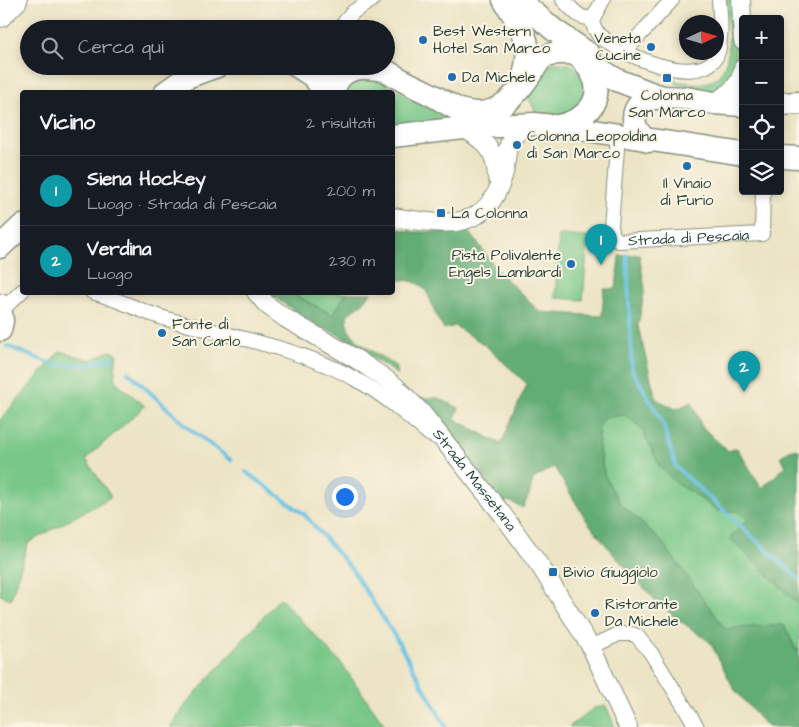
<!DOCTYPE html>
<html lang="it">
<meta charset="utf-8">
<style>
:root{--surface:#171b24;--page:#20242c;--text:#f1f3f6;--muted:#9ea1a6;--line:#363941;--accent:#1f6fb2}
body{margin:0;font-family:"Architects Daughter",sans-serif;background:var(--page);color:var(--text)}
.controls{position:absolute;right:15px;top:15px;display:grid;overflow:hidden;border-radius:5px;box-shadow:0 2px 8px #0003}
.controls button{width:45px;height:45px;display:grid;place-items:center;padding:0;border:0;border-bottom:1px solid var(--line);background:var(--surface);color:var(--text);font:25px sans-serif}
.compass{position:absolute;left:679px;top:15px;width:45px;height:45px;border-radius:50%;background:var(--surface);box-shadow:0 2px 8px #0003;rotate:86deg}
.you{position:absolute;left:344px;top:496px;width:18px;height:18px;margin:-12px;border:4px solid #fff;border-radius:50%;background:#1a73e8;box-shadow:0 0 0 8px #1a73e833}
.badge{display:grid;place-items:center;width:32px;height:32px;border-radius:50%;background:var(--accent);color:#fff;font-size:16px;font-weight:700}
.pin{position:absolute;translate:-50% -41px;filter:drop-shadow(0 1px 2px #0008)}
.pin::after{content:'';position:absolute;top:26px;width:18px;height:15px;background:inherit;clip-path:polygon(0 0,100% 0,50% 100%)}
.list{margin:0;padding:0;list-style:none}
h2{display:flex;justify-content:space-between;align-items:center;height:65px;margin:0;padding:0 20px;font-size:21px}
h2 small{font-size:16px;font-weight:400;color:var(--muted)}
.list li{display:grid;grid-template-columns:32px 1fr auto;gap:15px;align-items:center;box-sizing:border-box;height:70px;padding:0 20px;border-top:1px solid var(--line)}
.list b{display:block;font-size:19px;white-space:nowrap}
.list p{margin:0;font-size:16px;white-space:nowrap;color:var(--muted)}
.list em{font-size:16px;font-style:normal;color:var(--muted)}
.icon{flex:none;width:28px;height:28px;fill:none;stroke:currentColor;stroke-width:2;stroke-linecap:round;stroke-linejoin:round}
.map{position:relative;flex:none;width:799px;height:727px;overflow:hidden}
.search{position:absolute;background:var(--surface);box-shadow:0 2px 8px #0003;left:20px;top:20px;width:375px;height:55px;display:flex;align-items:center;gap:12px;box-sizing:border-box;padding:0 18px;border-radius:28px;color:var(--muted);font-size:19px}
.panel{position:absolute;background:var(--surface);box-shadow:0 2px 8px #0003;left:20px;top:90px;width:375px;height:205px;border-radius:5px}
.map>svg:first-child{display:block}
</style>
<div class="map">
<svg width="799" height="727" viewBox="0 0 799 727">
<rect width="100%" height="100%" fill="#fcf5e5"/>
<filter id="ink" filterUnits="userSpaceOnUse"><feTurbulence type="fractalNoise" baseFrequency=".02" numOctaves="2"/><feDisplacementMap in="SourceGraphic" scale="10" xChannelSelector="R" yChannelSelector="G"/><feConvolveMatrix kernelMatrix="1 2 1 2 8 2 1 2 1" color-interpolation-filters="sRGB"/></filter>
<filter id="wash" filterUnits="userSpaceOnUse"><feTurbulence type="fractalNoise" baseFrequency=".0096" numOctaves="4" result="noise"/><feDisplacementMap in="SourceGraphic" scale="20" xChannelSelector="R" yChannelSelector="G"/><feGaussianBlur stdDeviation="1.12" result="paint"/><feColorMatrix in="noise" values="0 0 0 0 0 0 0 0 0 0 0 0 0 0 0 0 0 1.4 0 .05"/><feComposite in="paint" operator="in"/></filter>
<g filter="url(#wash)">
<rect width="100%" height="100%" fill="#ece4c5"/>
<!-- green -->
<path fill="#78c788" stroke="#4c825e" d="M723 0H733L736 59 735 72 728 86 712 92 677 84 670 74 674 73 673 77 678 82C686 82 697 84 705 83 737 77 728 25 726 3L723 2Z
M552 63C557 63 563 63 568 64 574 65 577 69 580 74 588 86 585 96 578 108L560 115 536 113 528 96 537 81Z
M374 77 423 104 463 121 393 126 392 92H342L353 80Z
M559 235 588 237 583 300 555 298Z
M291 293H346L333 315Z
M60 351 91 360 110 351 117 353 115 369 116 382 145 406 86 459 111 497 28 543 11 599 0 595V420Z
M625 414 642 429 660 467 676 483 690 491 718 511H737L748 519 731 538 799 605V648L797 651 784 625 725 629 662 542 620 503 605 477 599 450 598 429 604 418Z
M280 598 341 663 386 727H170L187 703Z
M606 706 615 727H569L594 708Z"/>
<!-- forest -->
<path fill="#62ac74" stroke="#407454" d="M392 228 417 232 469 231 499 272 540 312 602 316 604 289H616L619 256 639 254 645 289 638 326 656 399 676 409 692 402 702 427 728 451 737 448 762 488 786 466 780 457 791 449 799 450V605L730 538 748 519 737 511H719L690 491 676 483 660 467 642 429 625 415 604 418 598 429 599 450 605 477 620 503 662 542 725 629 784 625 796 651 799 648V727H767L734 689 710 642 672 615 655 600 614 555 587 521 554 467 533 479 529 495 523 508 511 502 501 501 443 425 420 398H438L459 408 455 419 501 444 527 384 485 345 455 326 444 329C425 304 437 278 393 280Z
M268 293H291L333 315 346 293H371L363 303 347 315 348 329 359 342 397 367 398 375 339 335 314 324Z"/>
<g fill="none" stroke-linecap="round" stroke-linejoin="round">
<!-- stream -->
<path stroke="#66c1e4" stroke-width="4" d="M627 255 632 370 662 421 676 467 799 579
M7 346 54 365H87L111 358 113 359
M128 372 190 429 231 460
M246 472 304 514 353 571 396 638 446 727"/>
</g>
</g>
<g filter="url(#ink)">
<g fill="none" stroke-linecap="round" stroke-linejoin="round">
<!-- minor casing -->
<g stroke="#86907c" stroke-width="16">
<g id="minor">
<path d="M563 0C572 8 580 22 593 17"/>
<path d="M603 0 592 20C593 25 595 30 598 34 617 53 697 89 716 57 723 44 720 15 719 0"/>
<path d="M339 29 353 12 372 0"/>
<path d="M625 51 672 0"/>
<path id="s1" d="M618 136 611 226 613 236 619 241 762 234 763 191"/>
<path d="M92 292C118 299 142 312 167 319 231 337 301 348 359 381 385 396 407 415 429 434L438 438"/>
<path d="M2 310 22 291"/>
<path d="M591 647 619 634H632L637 636 651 653 697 727"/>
</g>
</g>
<!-- tertiary casing -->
<g stroke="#86907c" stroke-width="20">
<g id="tertiary">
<path d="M741 0 743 41"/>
<path d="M714 103C728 94 741 86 743 68"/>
<path d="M464 128C487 143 496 150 497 178"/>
<path d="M392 217C441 224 486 235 503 176 507 165 505 153 510 142 514 135 520 130 525 124"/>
<path id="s2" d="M256 292 267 305 285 318 356 359 383 377 396 387 422 413 503 515 542 569 591 647 628 727"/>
</g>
</g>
<!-- primary casing -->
<g stroke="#86907c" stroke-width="25">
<path id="primary" d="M504 0C524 32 534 40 523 79
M519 0 554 30 589 54
M297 66 314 77 324 92
M380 66C394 78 413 85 430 94 440 99 450 106 460 110 501 124 521 88 540 60L544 57 556 53H570L577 55 617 80 653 94 664 97 686 98 714 103 743 105
M166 92 187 77 217 66
M333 92C340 65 362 66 384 70
M780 104 799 103
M559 126C595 117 610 89 582 60
M392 136 464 128 534 124 580 129 743 154
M648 141C634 132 627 111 644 101 649 98 657 98 664 97
M780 157 799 158
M0 247 22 226
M0 305 2 321 0 330"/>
</g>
<!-- trunk casing -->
<g stroke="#86907c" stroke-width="26">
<path id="trunk" d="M0 15 15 0"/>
</g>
<!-- minor -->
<use href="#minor" stroke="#fff" stroke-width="14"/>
<!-- tertiary -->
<use href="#tertiary" stroke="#fff" stroke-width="18"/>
<!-- primary -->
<use href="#primary" stroke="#fff" stroke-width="22"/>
<!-- trunk -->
<use href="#trunk" stroke="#fff" stroke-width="24"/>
</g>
</g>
<!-- markers -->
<g fill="#1f6fb2" stroke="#fcf5e5" stroke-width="2">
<circle cx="423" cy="40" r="5"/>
<circle cx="651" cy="47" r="5"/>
<circle cx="452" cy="77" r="5"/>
<rect x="662" y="73" width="10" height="10" rx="2.5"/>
<circle cx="517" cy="145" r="5"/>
<circle cx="687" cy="166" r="5"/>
<rect x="436" y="208" width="10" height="10" rx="2.5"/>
<circle cx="571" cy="264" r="5"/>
<circle cx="162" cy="333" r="5"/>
<rect x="548" y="567" width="10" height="10" rx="2.5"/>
<circle cx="595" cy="613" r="5"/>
</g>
<g text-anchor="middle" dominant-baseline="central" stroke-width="4" stroke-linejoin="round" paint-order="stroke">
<!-- poi labels -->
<g font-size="15" fill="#1f3d34" stroke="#fcf5e5" text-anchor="start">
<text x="433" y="31">Best Western<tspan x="433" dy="17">Hotel San Marco</tspan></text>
<text x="641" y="38" text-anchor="end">Veneta<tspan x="641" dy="17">Cucine</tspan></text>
<text x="462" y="77">Da Michele</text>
<text x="667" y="95" text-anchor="middle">Colonna<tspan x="667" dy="17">San Marco</tspan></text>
<text x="527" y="136">Colonna Leopoldina<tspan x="527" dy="17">di San Marco</tspan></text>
<text x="687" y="183" text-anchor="middle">Il Vinaio<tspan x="687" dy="17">di Furio</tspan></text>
<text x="451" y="213">La Colonna</text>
<text x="561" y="255" text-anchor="end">Pista Polivalente<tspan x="561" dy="17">Engels Lambardi</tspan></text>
<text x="172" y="324">Fonte di<tspan x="172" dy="17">San Carlo</tspan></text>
<text x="563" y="572">Bivio Giuggiolo</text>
<text x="605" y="604">Ristorante<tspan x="605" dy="17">Da Michele</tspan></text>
</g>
<!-- street labels -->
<g font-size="15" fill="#1f3d34" stroke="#fcf5e5">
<text stroke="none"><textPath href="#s1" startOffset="178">Strada di Pescaia</textPath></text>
<text stroke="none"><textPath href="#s2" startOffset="292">Strada Massetana</textPath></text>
</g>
</g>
</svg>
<div class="controls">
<button>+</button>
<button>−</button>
<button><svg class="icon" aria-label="locate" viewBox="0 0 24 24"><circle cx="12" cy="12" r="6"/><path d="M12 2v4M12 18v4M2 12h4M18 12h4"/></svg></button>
<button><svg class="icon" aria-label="layers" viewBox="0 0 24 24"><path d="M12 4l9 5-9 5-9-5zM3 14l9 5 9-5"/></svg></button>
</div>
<svg class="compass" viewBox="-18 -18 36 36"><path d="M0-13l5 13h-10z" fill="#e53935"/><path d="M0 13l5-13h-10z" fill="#9ea1a6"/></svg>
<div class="you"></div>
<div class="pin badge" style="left:601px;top:265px;background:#0f9aa8">1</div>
<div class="pin badge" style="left:744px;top:392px;background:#0f9aa8">2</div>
<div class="search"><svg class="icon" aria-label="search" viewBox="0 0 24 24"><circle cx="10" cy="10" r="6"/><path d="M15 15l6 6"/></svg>Cerca qui</div>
<section class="panel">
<h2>Vicino<small>2 risultati</small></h2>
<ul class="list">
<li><span class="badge" style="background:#0f9aa8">1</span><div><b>Siena Hockey</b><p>Luogo · Strada di Pescaia</p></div><em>200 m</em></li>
<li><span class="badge" style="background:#0f9aa8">2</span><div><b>Verdina</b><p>Luogo</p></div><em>230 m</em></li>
</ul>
</section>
</div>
